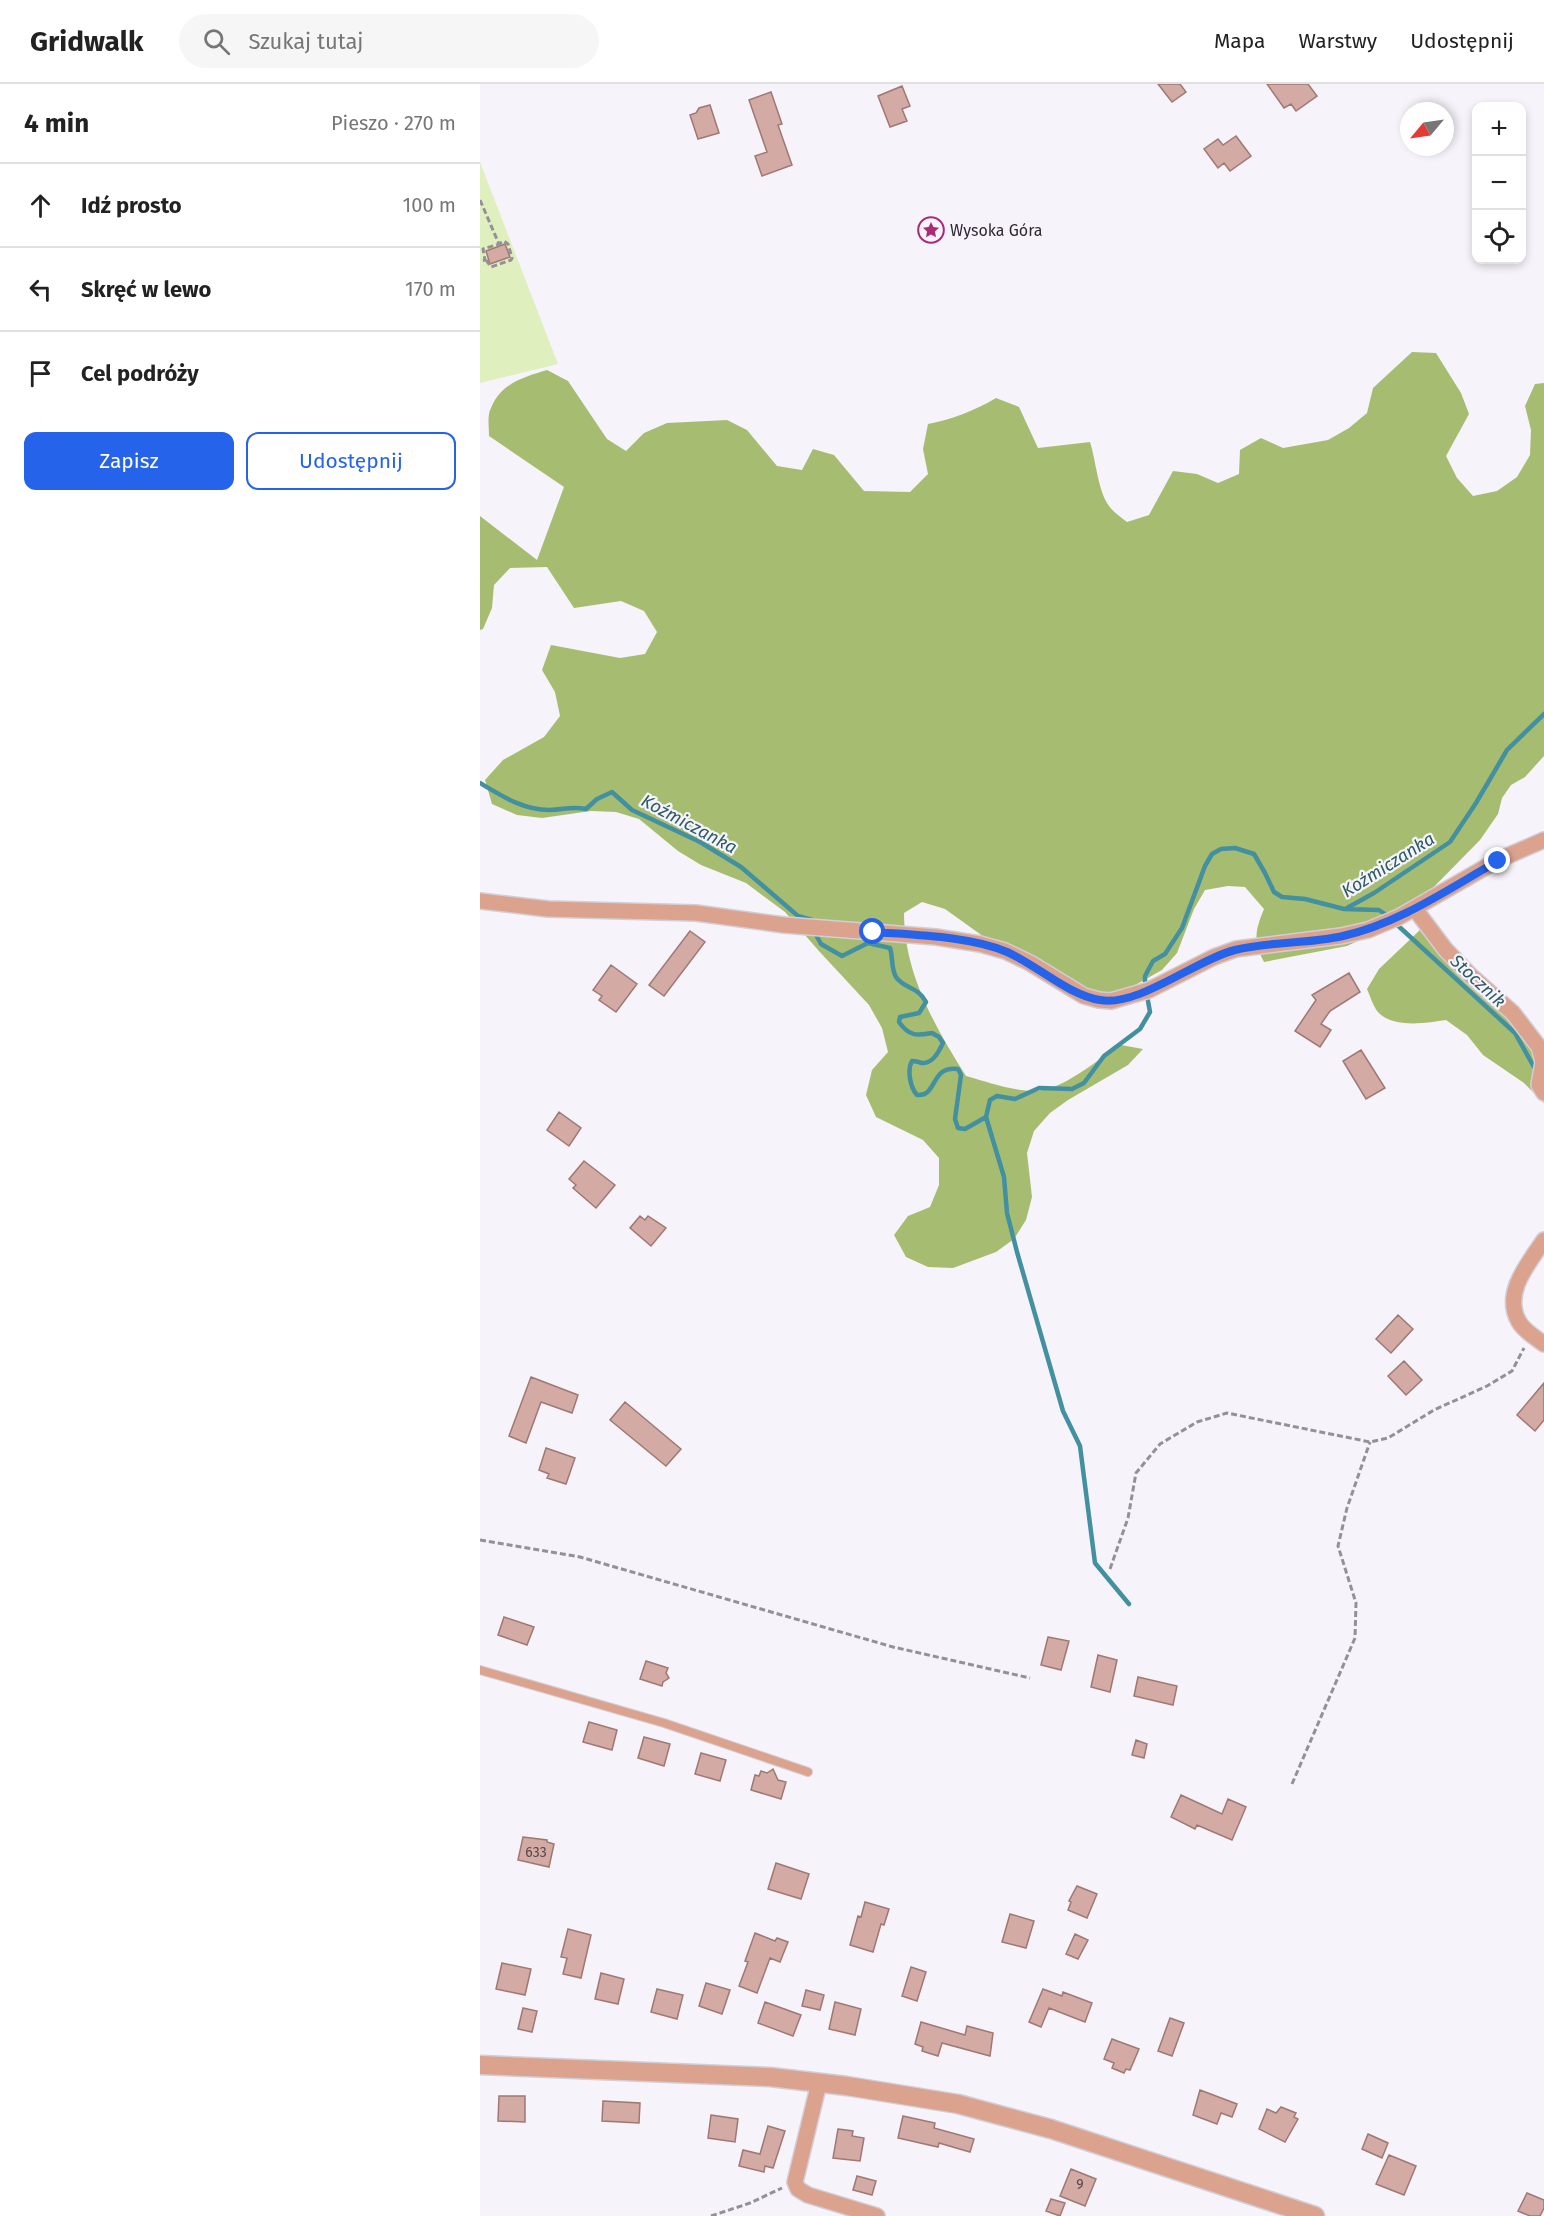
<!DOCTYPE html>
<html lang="pl">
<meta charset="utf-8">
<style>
:root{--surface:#fff;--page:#f6f6f6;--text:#222;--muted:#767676;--line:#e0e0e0;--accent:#2563eb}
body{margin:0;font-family:"Fira Sans",sans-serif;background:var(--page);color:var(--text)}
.controls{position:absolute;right:18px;top:18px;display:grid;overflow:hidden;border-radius:12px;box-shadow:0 3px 9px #0003}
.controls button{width:54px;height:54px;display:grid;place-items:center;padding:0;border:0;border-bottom:2px solid var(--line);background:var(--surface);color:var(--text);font:30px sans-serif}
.compass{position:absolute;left:920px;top:18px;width:54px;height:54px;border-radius:50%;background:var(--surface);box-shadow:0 3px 9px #0003;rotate:241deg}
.stop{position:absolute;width:18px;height:18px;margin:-14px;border:4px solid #2563eb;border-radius:50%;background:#fff}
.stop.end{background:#2563eb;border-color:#fff;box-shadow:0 2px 6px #0008}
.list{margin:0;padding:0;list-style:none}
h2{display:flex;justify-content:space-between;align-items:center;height:78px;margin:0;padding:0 24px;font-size:26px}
h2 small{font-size:20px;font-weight:400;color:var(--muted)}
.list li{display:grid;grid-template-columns:39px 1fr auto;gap:18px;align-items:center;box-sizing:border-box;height:84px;padding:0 24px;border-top:2px solid var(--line)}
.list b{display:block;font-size:22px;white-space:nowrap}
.list em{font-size:20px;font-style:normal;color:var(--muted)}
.actions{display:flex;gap:12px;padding:18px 24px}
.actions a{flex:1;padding:14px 0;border:2px solid var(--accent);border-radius:12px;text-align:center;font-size:21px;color:var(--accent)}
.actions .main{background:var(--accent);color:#fff}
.icon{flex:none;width:33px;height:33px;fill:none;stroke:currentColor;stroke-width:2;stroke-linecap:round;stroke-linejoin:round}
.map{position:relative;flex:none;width:1064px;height:2132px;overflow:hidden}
header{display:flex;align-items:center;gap:36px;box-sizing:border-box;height:84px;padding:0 30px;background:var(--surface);border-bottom:2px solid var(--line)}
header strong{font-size:28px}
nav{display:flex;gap:33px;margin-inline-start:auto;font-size:21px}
.search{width:420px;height:54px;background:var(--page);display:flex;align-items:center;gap:15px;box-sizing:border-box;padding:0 21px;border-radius:33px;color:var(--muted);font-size:22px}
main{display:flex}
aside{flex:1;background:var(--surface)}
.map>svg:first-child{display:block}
</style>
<header>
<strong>Gridwalk</strong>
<div class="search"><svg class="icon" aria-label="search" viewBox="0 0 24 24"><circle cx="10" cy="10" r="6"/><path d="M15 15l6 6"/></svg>Szukaj tutaj</div>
<nav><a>Mapa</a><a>Warstwy</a><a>Udostępnij</a></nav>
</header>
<main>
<aside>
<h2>4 min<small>Pieszo · 270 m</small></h2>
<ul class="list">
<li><svg class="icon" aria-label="ahead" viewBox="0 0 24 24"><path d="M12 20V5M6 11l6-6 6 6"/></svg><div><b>Idź prosto</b></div><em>100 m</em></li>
<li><svg class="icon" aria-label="left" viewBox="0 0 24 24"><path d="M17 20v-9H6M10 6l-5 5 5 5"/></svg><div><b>Skręć w lewo</b></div><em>170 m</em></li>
<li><svg class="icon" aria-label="arrive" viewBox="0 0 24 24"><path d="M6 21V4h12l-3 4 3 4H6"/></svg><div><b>Cel podróży</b></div></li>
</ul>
<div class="actions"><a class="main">Zapisz</a><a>Udostępnij</a></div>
</aside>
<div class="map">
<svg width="1064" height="2132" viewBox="0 0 1064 2132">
<rect width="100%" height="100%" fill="#f6f3fa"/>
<!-- green -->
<path fill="#dff0be" d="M0 78 78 280 0 299Z"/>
<!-- forest -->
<path fill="#a6bd71" d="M932 268 956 269 981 309 989 330 966 372 977 394 993 412 1017 407 1037 393 1050 371 1051 346 1045 322 1055 300 1064 299V672L1045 693 1031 701 1022 714 1018 730 1000 756 941 816 895 849 867 862 784 878C773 857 775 847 784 825L765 803 748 802 725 806 714 825 697 869 682 886 641 909 617 912 546 883 465 825 442 818 424 829C424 889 455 943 486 992 508 998 532 1007 555 1007 582 1007 618 975 641 961L663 965 648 981 588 1016 570 1029 554 1047 547 1069 552 1113 546 1136 534 1155 516 1168 473 1184 448 1183 426 1173 414 1151 428 1132 450 1123 459 1101V1074L443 1056 396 1033 386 1011 392 986 408 968 402 944 389 921 338 866 305 828 266 799 221 781 198 767 159 735 136 728 111 727 62 734 37 731 12 720 5 696 23 676 64 653 80 632 75 608 62 586 71 561 140 574 165 570 177 548 164 527 141 517 94 524 67 483 30 484 14 501 12 524 3 545 0 546V432L57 476 84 403 9 352C9 343 7 331 11 324 21 299 44 293 67 286L88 297 127 355 146 367 164 349 187 339 247 336 267 346 297 382 322 386 333 365 354 371 384 407 430 408 448 390 443 365 448 340C473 335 494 327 516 314L539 323 558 364 610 358C616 377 618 407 629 422 633 428 641 433 647 438L669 431 693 387 717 390 738 399 759 390 760 366 781 354 803 364 848 356 869 344 887 329 893 304Z
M941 845 1055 964 1064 969V1019L1044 999 1003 971 987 951 966 936C946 939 912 945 897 927 893 921 890 912 887 905L899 885Z"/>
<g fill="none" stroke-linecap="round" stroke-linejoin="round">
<!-- stream -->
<path stroke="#4290a0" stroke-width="4.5" d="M0 699C22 712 43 726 69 726 84 726 90 722 106 725L117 715 132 708 152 726 220 758 261 783 318 832 332 836
M867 824 894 809 970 758 996 719 1027 666 1064 630
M914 838 1035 949 1054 983
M335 849 341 860 362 872 388 859 410 864C413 873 411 885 416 893 424 905 438 902 446 918L439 929 420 933 419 938C429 952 436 952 452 949L459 953 463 959C459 967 453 980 442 979 439 978 436 977 432 977 427 986 430 1003 437 1011 458 1013 450 981 478 985L481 991 475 1035 478 1044 485 1045 506 1033 510 1016 517 1012 535 1015 559 1004 592 1005 604 999 624 972 660 945 670 928 668 917
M665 898V892L673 877 685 870 702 844 725 782 732 770 741 765 755 764 774 770 785 789 794 808 802 813 825 815 864 825 899 826 905 830
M506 1033 524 1093 527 1129 537 1168 583 1327 600 1362 615 1479 649 1520"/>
</g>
<!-- building -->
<path fill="#d3aaa4" stroke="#9f7873" stroke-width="1.5" d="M678 0H700L706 8 692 18Z
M787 0H828L837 12 816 27 811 20 804 24Z
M422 2 430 22 422 25 427 37 410 43 398 12Z
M291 8 302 40 298 41 312 81 282 92 275 72 287 68 269 16Z
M230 21 239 49 218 55 210 31 216 29 219 24Z
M756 52 771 72 750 87 744 79 738 84 724 65 738 55 743 61Z
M25 160 30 173 10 180 6 167Z
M210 847 225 858 184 912 169 901Z
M131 881 157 900 136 928 119 916 122 912 113 906Z
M869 889 880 908 850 927 841 940 851 946 840 963 815 947 836 916 832 911Z
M881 966 905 1004 886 1015 863 977Z
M79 1028 101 1044 89 1062 67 1046Z
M104 1077 135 1101 116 1124 93 1104 96 1101 89 1095Z
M160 1132 165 1136 168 1132 186 1144 171 1162 150 1144Z
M918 1231 933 1245 911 1269 896 1255Z
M924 1277 942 1296 926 1311 908 1292Z
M51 1293 98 1311 92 1329 61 1318 46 1359 29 1352Z
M1064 1299V1336L1055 1347 1037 1331Z
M145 1318 201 1365 186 1382 130 1336Z
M66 1364 95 1374 86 1400 67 1394 69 1390 59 1386Z
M24 1533 54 1543 47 1561 18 1551Z
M568 1553 589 1557 581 1586 561 1581Z
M618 1571 637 1576 630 1608 611 1603Z
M166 1577 188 1584 186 1589 189 1594 183 1598 182 1602 160 1595Z
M658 1593 697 1602 693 1621 654 1612Z
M109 1638 137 1646 132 1666 103 1658Z
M164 1653 190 1660 184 1682 158 1674Z
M656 1656 667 1660 664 1674 652 1671Z
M221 1669 246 1676 240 1697 215 1690Z
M293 1685 298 1696 306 1698 301 1715 271 1706 275 1691 279 1692 281 1687 287 1689Z
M701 1711 742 1730 748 1715 766 1723 752 1756 717 1741 715 1745 691 1733Z
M43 1753 67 1756V1758L74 1760 69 1783 38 1776Z
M296 1779 329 1790 321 1815 288 1805Z
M597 1802 617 1810 607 1834 588 1826 591 1818 589 1817Z
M385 1818 409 1825 404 1841 401 1840 393 1868 370 1861 378 1832 381 1833Z
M530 1830 554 1837 546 1864 522 1858Z
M88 1845 111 1851 101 1894 83 1890 87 1874 81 1873Z
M275 1849 295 1857 297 1854 308 1858 300 1878 290 1874 277 1909 259 1902 268 1878 265 1877Z
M595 1850 608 1856 598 1875 586 1870Z
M22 1879 51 1885 45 1911 16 1905Z
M431 1883 446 1888 437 1917 422 1912Z
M121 1889 144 1895 138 1920 115 1915Z
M226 1899 250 1906 242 1930 219 1922Z
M177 1905 203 1911 197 1935 171 1928Z
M563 1905 582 1912 583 1908 612 1919 605 1938 569 1924 561 1943 549 1938Z
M326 1906 344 1911 340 1926 322 1922Z
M285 1918 321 1931 313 1952 278 1939Z
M355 1918 381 1925 375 1951 349 1945Z
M43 1924 57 1927 52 1948 38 1945Z
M690 1934 704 1939 692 1972 678 1967Z
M441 1938 485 1951 487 1942 513 1949 510 1972 462 1959 458 1972 442 1967 443 1963 435 1960Z
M632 1955 659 1965 650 1986 646 1985 644 1989 632 1984 634 1979 624 1975Z
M720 2006 757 2020 752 2033 741 2029 737 2040 713 2031Z
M19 2012H45V2038L18 2037Z
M123 2017 160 2019 159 2039 122 2037Z
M801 2023 816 2029 814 2033 818 2035 805 2058 779 2045 787 2025 796 2029Z
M231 2031 258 2035 255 2058 228 2054Z
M423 2032 455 2039 454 2044 494 2055 490 2068 459 2059 458 2063 418 2054Z
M288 2042 305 2047 293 2084 285 2082 284 2088 259 2082 263 2066 280 2070Z
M358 2045 373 2047 372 2052 384 2054 380 2077 353 2074Z
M888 2050 908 2059 902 2074 882 2065Z
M909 2071 936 2082 924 2111 896 2100Z
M591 2085 616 2095 605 2122 580 2112Z
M377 2092 396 2097 392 2111 373 2106Z
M1047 2109 1064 2116V2124L1060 2132H1050L1038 2127Z
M571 2115 585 2119 580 2132 566 2127Z"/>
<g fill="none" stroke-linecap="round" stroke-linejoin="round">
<!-- service casing -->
<g stroke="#d2ced6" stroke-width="10">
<path id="service" d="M0 1586 184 1639 328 1688"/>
</g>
<!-- minor casing -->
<g stroke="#d2ced6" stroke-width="18">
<path id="minor" d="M0 817 68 825 216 829 304 841 456 853 500 860 525 867 550 879 604 912 619 916 631 917 669 906 734 873 756 865 861 852 888 846 919 833 1018 776 1064 756
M935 825 965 865 991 892 1033 929 1059 963 1063 978 1059 1001 1064 1009
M1064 1156C1049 1179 1022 1209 1039 1238 1044 1247 1056 1254 1064 1260
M339 1999 315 2098 318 2105 328 2111 397 2132"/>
</g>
<!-- tertiary casing -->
<g stroke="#d2ced6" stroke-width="21">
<path id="tertiary" d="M0 1981 290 1993 367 2002 478 2020 571 2045 835 2132"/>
</g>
<!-- path -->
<path stroke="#949099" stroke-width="3" stroke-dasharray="6 3" stroke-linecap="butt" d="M0 116 19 160 3 165 5 176 0 177
M6 176 11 183 31 176 32 174 28 160 24 157 19 160
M0 1456 100 1473 413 1563 550 1594
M630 1485 648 1434 656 1389 680 1360 717 1338 747 1329 890 1358 908 1354 954 1326 1007 1302 1032 1287 1044 1264
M812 1700 875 1554 876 1519 858 1462 867 1424 890 1358
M231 2132 270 2119 302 2104"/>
<!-- service -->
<use href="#service" stroke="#dba28e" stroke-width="8"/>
<!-- minor -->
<use href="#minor" stroke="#dba28e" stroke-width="15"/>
<!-- tertiary -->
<use href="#tertiary" stroke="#dba28e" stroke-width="18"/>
</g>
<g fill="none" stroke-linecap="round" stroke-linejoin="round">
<!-- route -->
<path stroke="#2563eb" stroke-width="8" d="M393 848C433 851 490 852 527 868 557 881 588 911 620 916 659 923 715 876 755 866 790 857 828 860 863 852 920 839 968 805 1018 777"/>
</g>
<!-- icons -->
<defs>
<g id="sight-ring" transform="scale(1.35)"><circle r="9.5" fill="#f6f3fa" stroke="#ab2976" stroke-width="1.5"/><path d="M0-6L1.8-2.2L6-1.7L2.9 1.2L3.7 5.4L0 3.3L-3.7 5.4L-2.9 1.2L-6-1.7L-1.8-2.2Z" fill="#ab2976"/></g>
</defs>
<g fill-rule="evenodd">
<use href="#sight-ring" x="451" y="146"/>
</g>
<g text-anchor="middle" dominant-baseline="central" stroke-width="4.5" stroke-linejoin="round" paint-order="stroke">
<!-- number labels -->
<g font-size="14" fill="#574850">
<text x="56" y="1768">633</text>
<text x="600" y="2100">9</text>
</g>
<!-- poi labels -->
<g font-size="16" fill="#2e2834" stroke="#f6f3fa" text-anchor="start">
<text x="470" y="146">Wysoka Góra</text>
</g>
<!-- water labels -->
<g font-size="18" font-style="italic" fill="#2c5c64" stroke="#f6f3fa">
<text transform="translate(209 740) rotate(28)">Koźmiczanka</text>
<text transform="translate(908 781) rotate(-32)">Koźmiczanka</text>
<text transform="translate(998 897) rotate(43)">Stocznik</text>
</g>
</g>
</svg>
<div class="controls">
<button>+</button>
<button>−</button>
<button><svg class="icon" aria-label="locate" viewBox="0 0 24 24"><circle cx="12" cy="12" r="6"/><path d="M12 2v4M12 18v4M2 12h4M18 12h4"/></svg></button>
</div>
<svg class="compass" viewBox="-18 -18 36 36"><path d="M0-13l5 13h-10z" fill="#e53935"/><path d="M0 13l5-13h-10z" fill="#767676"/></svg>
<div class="stop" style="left:393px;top:848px"></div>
<div class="stop end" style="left:1018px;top:777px"></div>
</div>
</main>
